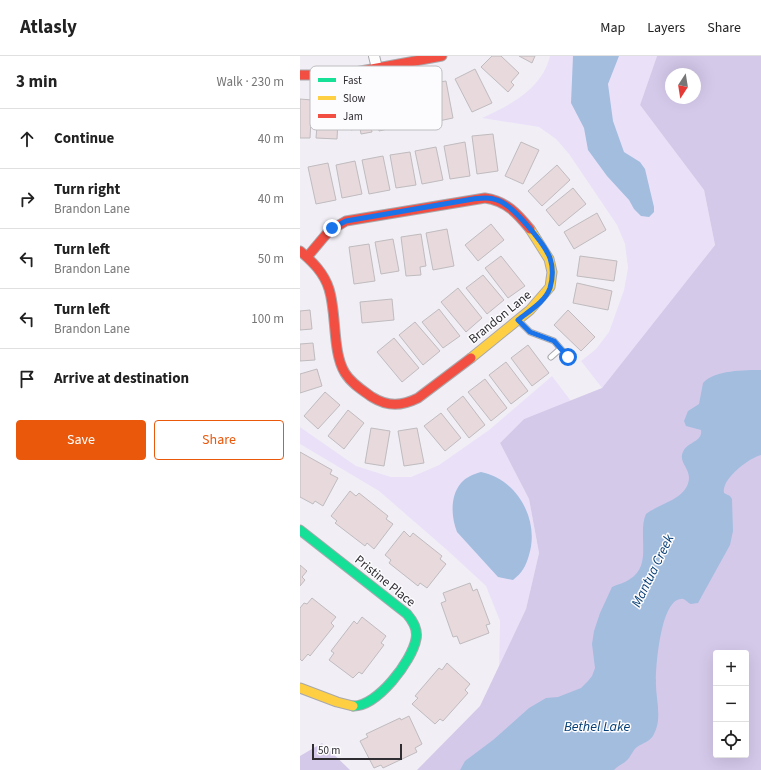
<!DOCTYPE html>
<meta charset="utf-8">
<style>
:root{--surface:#fff;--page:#f2f2f2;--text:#222;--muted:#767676;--line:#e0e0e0;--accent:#ea580c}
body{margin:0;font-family:"Source Sans 3",sans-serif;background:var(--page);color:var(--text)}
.controls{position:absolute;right:12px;bottom:12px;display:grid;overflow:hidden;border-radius:4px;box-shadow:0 4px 16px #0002}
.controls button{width:36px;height:36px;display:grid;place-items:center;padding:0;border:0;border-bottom:1px solid var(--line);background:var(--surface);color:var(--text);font:20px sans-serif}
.compass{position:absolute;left:365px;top:12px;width:36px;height:36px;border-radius:50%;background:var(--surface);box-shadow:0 4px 16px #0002;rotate:192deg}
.scale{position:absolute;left:12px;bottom:10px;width:90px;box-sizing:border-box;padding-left:4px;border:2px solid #2f2d32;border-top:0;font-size:11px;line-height:14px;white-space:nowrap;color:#2f2d32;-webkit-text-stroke:3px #fcfbfd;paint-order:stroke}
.stop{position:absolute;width:12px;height:12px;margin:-9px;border:3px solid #1a73e8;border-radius:50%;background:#fff}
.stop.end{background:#1a73e8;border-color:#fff;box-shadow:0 1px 4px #0008}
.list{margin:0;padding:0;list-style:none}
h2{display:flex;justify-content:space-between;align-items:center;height:52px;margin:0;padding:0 16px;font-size:17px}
h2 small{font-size:13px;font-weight:400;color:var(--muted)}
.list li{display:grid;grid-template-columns:26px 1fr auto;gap:12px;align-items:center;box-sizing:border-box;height:60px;padding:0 16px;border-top:1px solid var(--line)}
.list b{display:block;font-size:15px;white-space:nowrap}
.list p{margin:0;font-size:13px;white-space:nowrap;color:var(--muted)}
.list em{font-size:13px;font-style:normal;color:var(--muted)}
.actions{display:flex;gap:8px;padding:12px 16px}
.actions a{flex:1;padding:9px 0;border:1px solid var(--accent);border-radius:4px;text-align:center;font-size:14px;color:var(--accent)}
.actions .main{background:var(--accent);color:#fff}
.icon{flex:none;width:22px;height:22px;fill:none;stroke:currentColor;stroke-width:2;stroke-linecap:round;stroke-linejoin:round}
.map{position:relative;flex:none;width:461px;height:714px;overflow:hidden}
header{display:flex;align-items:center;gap:24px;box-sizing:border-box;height:56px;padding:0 20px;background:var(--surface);border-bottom:1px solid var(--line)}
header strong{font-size:19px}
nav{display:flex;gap:22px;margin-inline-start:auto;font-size:14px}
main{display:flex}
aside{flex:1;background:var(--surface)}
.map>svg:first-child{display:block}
</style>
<header>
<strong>Atlasly</strong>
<nav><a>Map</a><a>Layers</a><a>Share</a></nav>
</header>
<main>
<aside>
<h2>3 min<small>Walk · 230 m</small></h2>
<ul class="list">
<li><svg class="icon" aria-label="ahead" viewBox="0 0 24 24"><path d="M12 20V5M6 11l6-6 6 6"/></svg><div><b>Continue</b></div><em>40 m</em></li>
<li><svg class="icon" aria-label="right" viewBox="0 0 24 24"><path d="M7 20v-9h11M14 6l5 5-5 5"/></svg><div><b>Turn right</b><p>Brandon Lane</p></div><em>40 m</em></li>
<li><svg class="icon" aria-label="left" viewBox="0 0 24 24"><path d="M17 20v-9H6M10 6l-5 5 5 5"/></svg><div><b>Turn left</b><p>Brandon Lane</p></div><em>50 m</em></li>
<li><svg class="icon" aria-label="left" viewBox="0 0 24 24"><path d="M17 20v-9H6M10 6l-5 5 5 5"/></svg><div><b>Turn left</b><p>Brandon Lane</p></div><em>100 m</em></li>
<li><svg class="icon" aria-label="arrive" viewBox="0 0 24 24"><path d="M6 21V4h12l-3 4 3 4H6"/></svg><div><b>Arrive at destination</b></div></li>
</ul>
<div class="actions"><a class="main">Save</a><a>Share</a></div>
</aside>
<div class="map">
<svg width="461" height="714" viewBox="0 0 461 714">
<rect width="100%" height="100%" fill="#f1eff5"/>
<!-- green -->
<path fill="#eae1f9" d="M250 0H357L340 49 404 134 415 189 302 332 281 305 296 293 309 276 324 234 328 212 325 188 317 169 269 98 256 83 239 71 182 62C210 49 242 33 250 0Z
M252 320 271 345 224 363 200 387 229 443 239 497 226 553 199 610 200 565 186 530 147 494 79 435 0 388V371L56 410 91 421H111L139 409 189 374Z"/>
<!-- forest -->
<path fill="#d5c9ea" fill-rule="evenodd" d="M357 0H461V714H117L180 650 226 553 239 497 229 443 200 387 224 363 302 332 415 189 404 134 340 49ZM371 18H395V42H371ZM416 597H446V699H416Z
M22 687 50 714H0V700Z"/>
<!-- water -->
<path fill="#a3bddf" d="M273 0H319L308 28 313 65 324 96 340 106 345 113 354 151V156L349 161 341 160 334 153 329 144 307 120 288 94 284 72 271 47Z
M461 314V399C449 402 421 423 424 437L430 440 432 443 433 475 430 489 398 547 391 548C387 547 385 542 381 543 361 544 356 608 356 624 355 642 363 661 354 678 351 685 343 687 337 691 332 695 331 701 326 705 322 709 317 710 314 714H160L165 705 193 684 229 652 246 642 258 641 281 632 288 625 292 620 295 612 292 588 294 575 300 557 312 531C318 528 325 527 330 523 353 509 337 478 346 458 360 447 388 443 389 422 389 411 377 405 384 394 389 386 403 385 401 374L386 370 384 365 388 355 399 348 403 327C414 314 445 314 461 314Z
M181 416C217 423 240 464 229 499 226 510 222 517 213 524L198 521 157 476C151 461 150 440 161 427 166 421 174 418 181 416Z"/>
<!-- building -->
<path fill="#e7d9dc" stroke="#bfbbbe" d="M192 0H201L219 17 211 26 214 29 208 36 181 11Z
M219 0H235L232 7Z
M175 13 192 47 172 56 155 23Z
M146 25 153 62 134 66 127 28Z
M93 34 98 65 91 67 92 72 79 75 72 38Z
M66 40 72 76 61 78 60 72 51 74 46 44Z
M0 43 12 44 10 82H0Z
M19 45 39 46 37 83 16 82Z
M193 78 198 115 177 118 172 80Z
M165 86 170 120 150 123 144 90Z
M221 86 239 94 223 128 205 120Z
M136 91 143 124 122 128 115 95Z
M110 96 116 129 96 132 90 99Z
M83 100 90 134 69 138 62 104Z
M55 105 62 138 42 142 36 109Z
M28 107 36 144 16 148 8 111Z
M257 109 270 124 242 150 228 135Z
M273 132 286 148 259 170 246 154Z
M297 157 306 174 274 193 264 176Z
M191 168 204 184 178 205 165 189Z
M147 173 154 210 133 214 126 177Z
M121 178 126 210 120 211 121 219 106 220 101 181Z
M93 183 99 215 81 218 75 186Z
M69 188 75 225 54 228 49 191Z
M201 200 225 230 208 242 185 212Z
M280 200 317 205 314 225 277 220Z
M183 219 204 244 187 258 166 232Z
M277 227 312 235 308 254 273 247Z
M158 232 182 262 166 276 141 246Z
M92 243 94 264 62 267 60 246Z
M139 253 160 280 143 292 122 266Z
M10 254 12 273 0 274V255Z
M268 254 295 281 281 295 254 269Z
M115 266 140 295 123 309 99 279Z
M94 282 119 312 102 326 77 296Z
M13 287 15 304 0 305V288Z
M228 289 249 317 232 330 211 302Z
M206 306 228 335 211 348 189 319Z
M17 313 22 330 0 337V318Z
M185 323 207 352 191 365 168 336Z
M25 336 40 349 18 373 4 360Z
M163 340 185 369 169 382 147 353Z
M48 354 64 367 44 393 28 380Z
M141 357 161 382 145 395 124 370Z
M71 372 90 375 84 410 65 407Z
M117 372 124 407 104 410 98 375Z
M0 396 32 414 30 418 38 422 23 450 15 445 13 448 0 441Z
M50 435 56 440 59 437 88 460 86 463 93 468 74 493 67 487 65 490 35 467 37 465 31 460Z
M104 475 110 481 113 477 142 500 140 503 146 508 127 532 120 527 118 530 89 507 91 504 85 499Z
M0 509 7 515 2 521 5 524 0 530Z
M170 527 173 535 177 533 190 568 186 569 189 577 160 588 157 580 153 581 141 547 146 545 143 537Z
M12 542 36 561 31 567 34 570 10 600 8 598 2 605 0 603V552L4 547 7 548Z
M62 561 86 580 81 587 84 589 62 618 59 616 53 622 29 604 34 597 31 595 54 565 57 568Z
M147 607 170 628 165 634 168 637 143 665 140 663 135 668 112 648 118 642 115 640 139 612 142 614Z
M109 660 122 688 115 692 117 696 83 712 81 709 74 712 60 685 68 681 66 678 100 662 101 664Z"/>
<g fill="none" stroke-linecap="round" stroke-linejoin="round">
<!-- lane casing -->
<g stroke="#a9a8ac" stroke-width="7">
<path id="lane" d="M219 265 230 276 254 285 268 301
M251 301 260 293"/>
</g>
<!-- street casing -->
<g stroke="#a9a8ac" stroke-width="12">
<path id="street" d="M74 0 77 12"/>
</g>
<!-- fast casing -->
<g stroke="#a9a8ac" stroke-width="11">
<path id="fast" d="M0 474 107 558C113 565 118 574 116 583 112 605 77 651 53 650"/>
</g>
<!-- slow casing -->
<g stroke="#a9a8ac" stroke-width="11">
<path id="slow" d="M171 302 230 254 250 231 252 216 249 203 230 173
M0 632 37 646 53 650"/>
</g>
<!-- jam casing -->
<g stroke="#a9a8ac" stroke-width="11">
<path id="jam" d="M0 19H39L142 0
M0 195C13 206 24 217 29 233 37 258 32 296 45 317 51 327 62 334 72 341 88 351 102 350 118 342L171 302
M8 200 29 175 46 165 185 142C206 145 217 157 230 173"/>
</g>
<!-- lane -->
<use href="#lane" stroke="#fdfdfe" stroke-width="5"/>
<!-- street -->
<use href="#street" stroke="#fdfdfe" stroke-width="10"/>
<!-- fast -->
<use href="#fast" stroke="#16e098" stroke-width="9"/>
<!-- slow -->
<use href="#slow" stroke="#ffcf43" stroke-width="9"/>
<!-- jam -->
<use href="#jam" stroke="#f24e42" stroke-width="9"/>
</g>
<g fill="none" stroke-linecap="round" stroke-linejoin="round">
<!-- route -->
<path stroke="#1a73e8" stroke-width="5" d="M32 172 46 165 173 143C182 142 189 141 197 144 212 148 244 187 250 202 253 211 253 222 250 232 245 246 229 255 218 264L230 276 254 285 268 301"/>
</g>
<g text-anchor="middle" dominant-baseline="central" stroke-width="3" stroke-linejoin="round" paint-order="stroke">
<!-- street labels -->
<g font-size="13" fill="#2f2d32" stroke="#fcfbfd">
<text transform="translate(200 261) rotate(-39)">Brandon Lane</text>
<text transform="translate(85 525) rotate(39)">Pristine Place</text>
</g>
<!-- water labels -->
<g font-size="14" font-style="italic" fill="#053e76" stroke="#fcfbfd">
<text transform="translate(353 515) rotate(-64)">Mantua Creek</text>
<text x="297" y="671">Bethel Lake</text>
</g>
</g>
<!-- legend -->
<rect x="10" y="10" width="132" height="64" rx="6" fill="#fcfbfd" stroke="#bebdc0" stroke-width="1"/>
<rect x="18" y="22" width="18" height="4" fill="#16e098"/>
<rect x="18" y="40" width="18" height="4" fill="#ffcf43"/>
<rect x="18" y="58" width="18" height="4" fill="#f24e42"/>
<g font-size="11" fill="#2f2d32">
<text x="43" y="28">Fast</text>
<text x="43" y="46">Slow</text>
<text x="43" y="64">Jam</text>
</g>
</svg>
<div class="controls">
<button>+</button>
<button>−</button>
<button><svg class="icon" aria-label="locate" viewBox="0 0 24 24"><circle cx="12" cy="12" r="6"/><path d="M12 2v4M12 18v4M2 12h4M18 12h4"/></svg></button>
</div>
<svg class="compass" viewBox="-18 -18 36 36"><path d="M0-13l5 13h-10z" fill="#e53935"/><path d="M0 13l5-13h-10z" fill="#767676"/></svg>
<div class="scale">50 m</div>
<div class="stop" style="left:268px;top:301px"></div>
<div class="stop end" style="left:32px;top:172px"></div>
</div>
</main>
